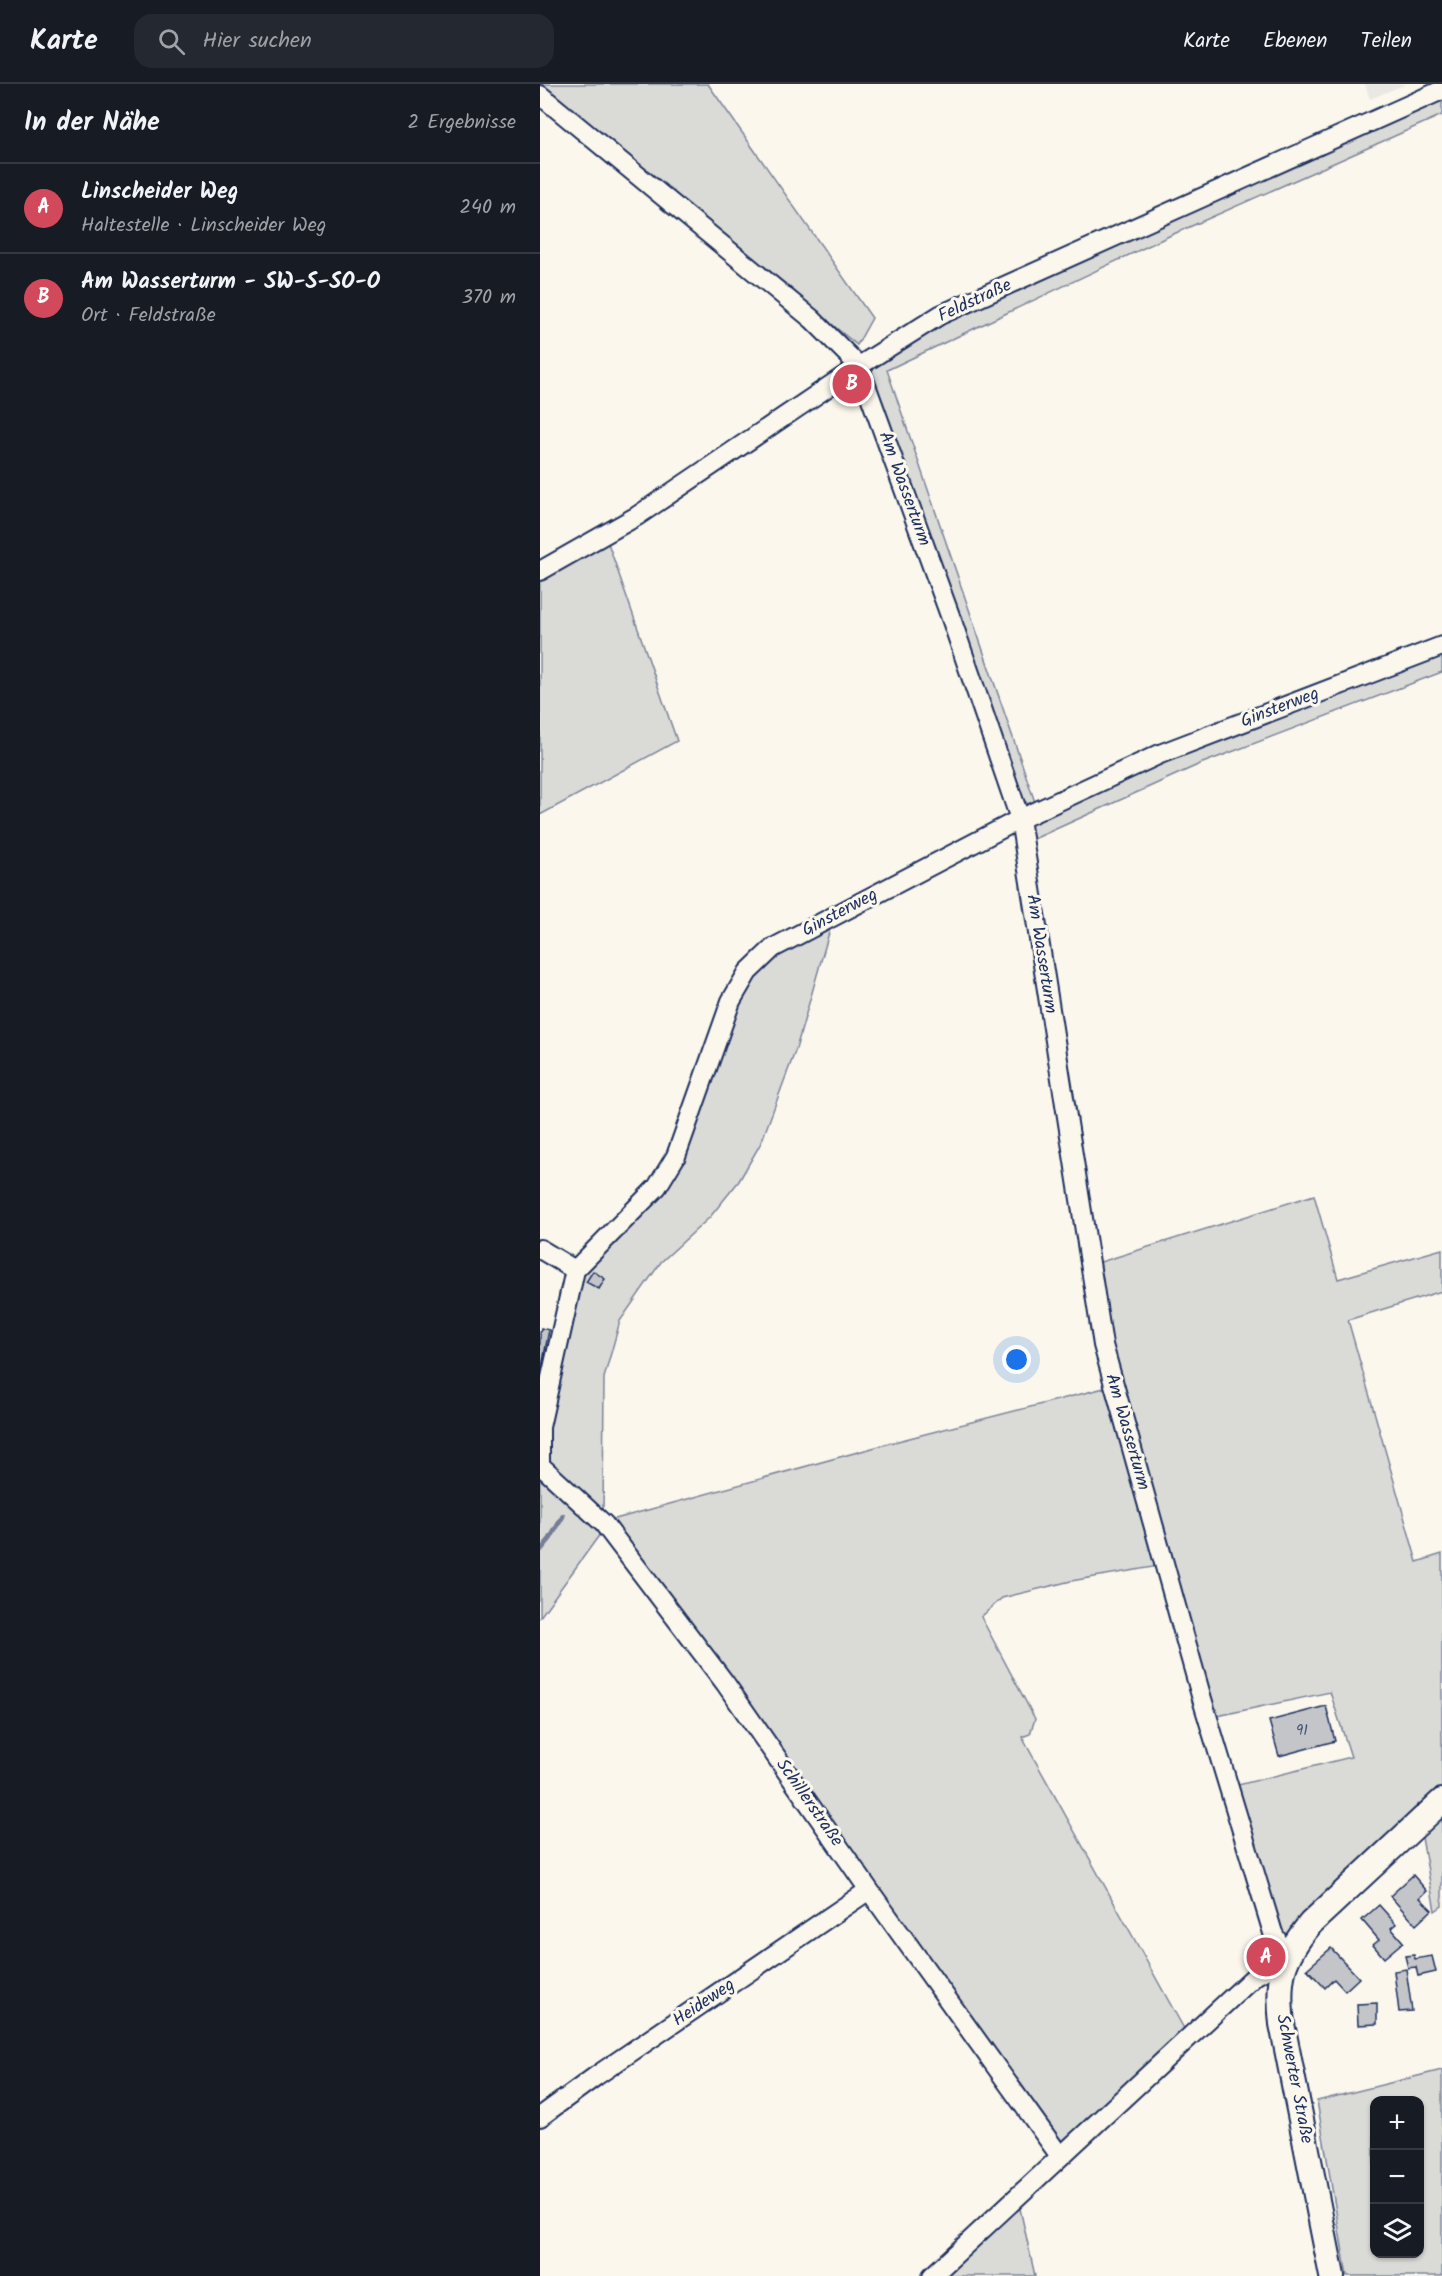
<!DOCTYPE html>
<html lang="de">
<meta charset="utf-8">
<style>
:root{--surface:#171b24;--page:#242831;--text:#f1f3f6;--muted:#9ea1a6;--line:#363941;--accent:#d1495b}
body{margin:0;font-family:Kalam,sans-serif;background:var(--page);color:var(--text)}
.controls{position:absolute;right:18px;bottom:18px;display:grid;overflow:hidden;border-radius:12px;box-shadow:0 2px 4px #0004}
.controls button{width:54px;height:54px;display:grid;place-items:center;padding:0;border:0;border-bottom:2px solid var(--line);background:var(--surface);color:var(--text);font:30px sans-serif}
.you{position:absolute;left:477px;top:1276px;width:21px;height:21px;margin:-15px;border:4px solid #fff;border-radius:50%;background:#1a73e8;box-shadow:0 0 0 9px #1a73e833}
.badge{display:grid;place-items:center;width:39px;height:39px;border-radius:50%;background:var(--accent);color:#fff;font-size:20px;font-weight:700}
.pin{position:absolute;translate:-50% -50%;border:3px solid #fff;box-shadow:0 2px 6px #0006}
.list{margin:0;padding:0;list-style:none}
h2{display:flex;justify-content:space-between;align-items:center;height:78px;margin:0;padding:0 24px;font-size:26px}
h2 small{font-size:20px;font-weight:400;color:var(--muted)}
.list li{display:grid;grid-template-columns:39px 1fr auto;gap:18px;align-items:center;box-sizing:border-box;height:90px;padding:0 24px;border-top:2px solid var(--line)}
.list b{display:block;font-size:22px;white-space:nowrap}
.list p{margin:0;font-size:20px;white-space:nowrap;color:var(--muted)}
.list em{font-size:20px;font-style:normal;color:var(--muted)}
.icon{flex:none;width:33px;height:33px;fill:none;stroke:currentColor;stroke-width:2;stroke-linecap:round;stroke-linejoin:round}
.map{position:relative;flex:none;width:902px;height:2192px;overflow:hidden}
header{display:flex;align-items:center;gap:36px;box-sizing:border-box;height:84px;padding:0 30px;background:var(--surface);border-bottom:2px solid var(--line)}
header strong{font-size:28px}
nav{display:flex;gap:33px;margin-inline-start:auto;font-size:21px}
.search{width:420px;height:54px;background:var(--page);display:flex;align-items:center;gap:15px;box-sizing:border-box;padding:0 21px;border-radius:18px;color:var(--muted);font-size:22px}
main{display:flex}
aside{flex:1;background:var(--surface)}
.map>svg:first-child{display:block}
</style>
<header>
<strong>Karte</strong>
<div class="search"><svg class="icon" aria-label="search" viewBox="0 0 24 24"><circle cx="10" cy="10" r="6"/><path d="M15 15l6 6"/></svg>Hier suchen</div>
<nav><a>Karte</a><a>Ebenen</a><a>Teilen</a></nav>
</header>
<main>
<aside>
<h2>In der Nähe<small>2 Ergebnisse</small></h2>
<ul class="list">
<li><span class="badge">A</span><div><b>Linscheider Weg</b><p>Haltestelle · Linscheider Weg</p></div><em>240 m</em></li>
<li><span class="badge">B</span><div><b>Am Wasserturm - SW-S-SO-O</b><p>Ort · Feldstraße</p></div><em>370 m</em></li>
</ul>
</aside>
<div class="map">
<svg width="902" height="2192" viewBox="0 0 902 2192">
<rect width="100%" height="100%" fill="#fbf7ec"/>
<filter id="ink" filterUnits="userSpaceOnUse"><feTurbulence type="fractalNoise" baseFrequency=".0167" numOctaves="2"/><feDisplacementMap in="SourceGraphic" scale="12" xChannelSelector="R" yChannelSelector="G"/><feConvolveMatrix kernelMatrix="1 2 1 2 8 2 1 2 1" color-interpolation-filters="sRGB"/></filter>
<g filter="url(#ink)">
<!-- built -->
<path fill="#eae8e2" d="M825 0H866L830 15Z"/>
<!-- green -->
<path fill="#dadad7" stroke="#7a849a" stroke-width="1.5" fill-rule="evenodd" d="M0 0H168L332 234 317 261Z
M902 13V31L629 152 347 286 496 721 488 720 481 713 331 294 332 286 337 280 404 236Z
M67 456 137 657 0 731V495Z
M902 567V588L660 680 487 758 489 738 619 675Z
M292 838 256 965 221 1059 199 1097 170 1133 121 1178 80 1237 64 1294 63 1434 3 1377 4 1342 40 1187 120 1105 205 901 238 867Z
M774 1111 798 1195 902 1165V1207L808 1236 877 1478 902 1470V1708L742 1857 698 1701 811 1673 790 1608 677 1632 567 1259 554 1180Z
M572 1302 619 1482 531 1497 462 1514 441 1533 495 1635 490 1650 482 1653 647 1950 522 2064 68 1437 354 1358Z
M0 1392 63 1446 0 1533Z
M902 1729V1822L895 1827 881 1748Z
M902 1986V2192H807L777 2017ZM834 2016H880V2170H834Z
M479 2120 495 2192H403Z"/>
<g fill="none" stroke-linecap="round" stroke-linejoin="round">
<!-- stream -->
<path stroke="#747e96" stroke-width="5" d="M0 1467 10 1455 23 1432"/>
</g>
<!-- building -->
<path fill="#c3c5c9" stroke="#1b2f5e" stroke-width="1.5" d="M53 1187 65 1195 59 1205 46 1198Z
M1 1244 9 1246 0 1293V1249Z
M786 1622 795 1657 739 1672 729 1637Z
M873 1791 887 1807 880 1814 892 1826 876 1841 850 1812Z
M839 1821 856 1840 851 1844 863 1858 844 1874 833 1861 839 1856 822 1836Z
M791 1864 819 1894 805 1907 794 1895 785 1904 767 1885Z
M874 1871 875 1875 892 1872 896 1888 878 1892 876 1883 868 1884 865 1872Z
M866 1885 872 1927 859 1928 854 1887Z
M837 1919V1940L818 1941 817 1920Z"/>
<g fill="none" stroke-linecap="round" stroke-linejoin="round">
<!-- street casing -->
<g stroke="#1b2f5e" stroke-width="22">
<path id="street" d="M0 11 272 235 319 282 412 537 480 735 563 1261 662 1615 733 1849 747 1874 716 1891 392 2192
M0 487 97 432 319 282 400 231 902 6
M0 1165 35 1186
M0 1381V1343L35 1186 117 1103 136 1072 191 917 208 888 233 864 480 735 620 670 902 562
M0 1381 64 1440 185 1599 329 1806 520 2072
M0 2033 56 1992 329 1806"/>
</g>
<!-- secondary casing -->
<g stroke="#1b2f5e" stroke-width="28">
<path id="secondary" d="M792 2192 742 1940C737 1894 741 1875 771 1839L902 1717"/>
</g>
<!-- street -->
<use href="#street" stroke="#fbf7ec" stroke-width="18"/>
<!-- secondary -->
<use href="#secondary" stroke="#fbf7ec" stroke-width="24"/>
</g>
</g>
<g text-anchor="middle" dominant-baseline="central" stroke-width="6" stroke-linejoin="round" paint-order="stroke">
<!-- number labels -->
<g font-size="15" fill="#455479">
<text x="762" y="1647">91</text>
</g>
<!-- street labels -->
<g font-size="18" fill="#1b2f5e" stroke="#fbf7ec">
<text transform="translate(435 217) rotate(-25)">Feldstraße</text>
<text transform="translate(364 405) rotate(70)">Am Wasserturm</text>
<text transform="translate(740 624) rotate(-21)">Ginsterweg</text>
<text transform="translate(300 829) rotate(-28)">Ginsterweg</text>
<text transform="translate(501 870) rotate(81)">Am Wasserturm</text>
<text transform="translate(587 1348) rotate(74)">Am Wasserturm</text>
<text transform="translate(269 1719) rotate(55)">Schillerstraße</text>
<text transform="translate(164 1919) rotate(-34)">Heideweg</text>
<text transform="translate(754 1995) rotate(79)">Schwerter Straße</text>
</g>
</g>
</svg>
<div class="controls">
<button>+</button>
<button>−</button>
<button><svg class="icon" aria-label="layers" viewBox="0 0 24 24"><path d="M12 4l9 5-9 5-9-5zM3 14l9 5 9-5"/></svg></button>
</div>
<div class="you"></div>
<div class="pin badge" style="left:726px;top:1873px">A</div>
<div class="pin badge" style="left:312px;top:300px">B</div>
</div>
</main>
